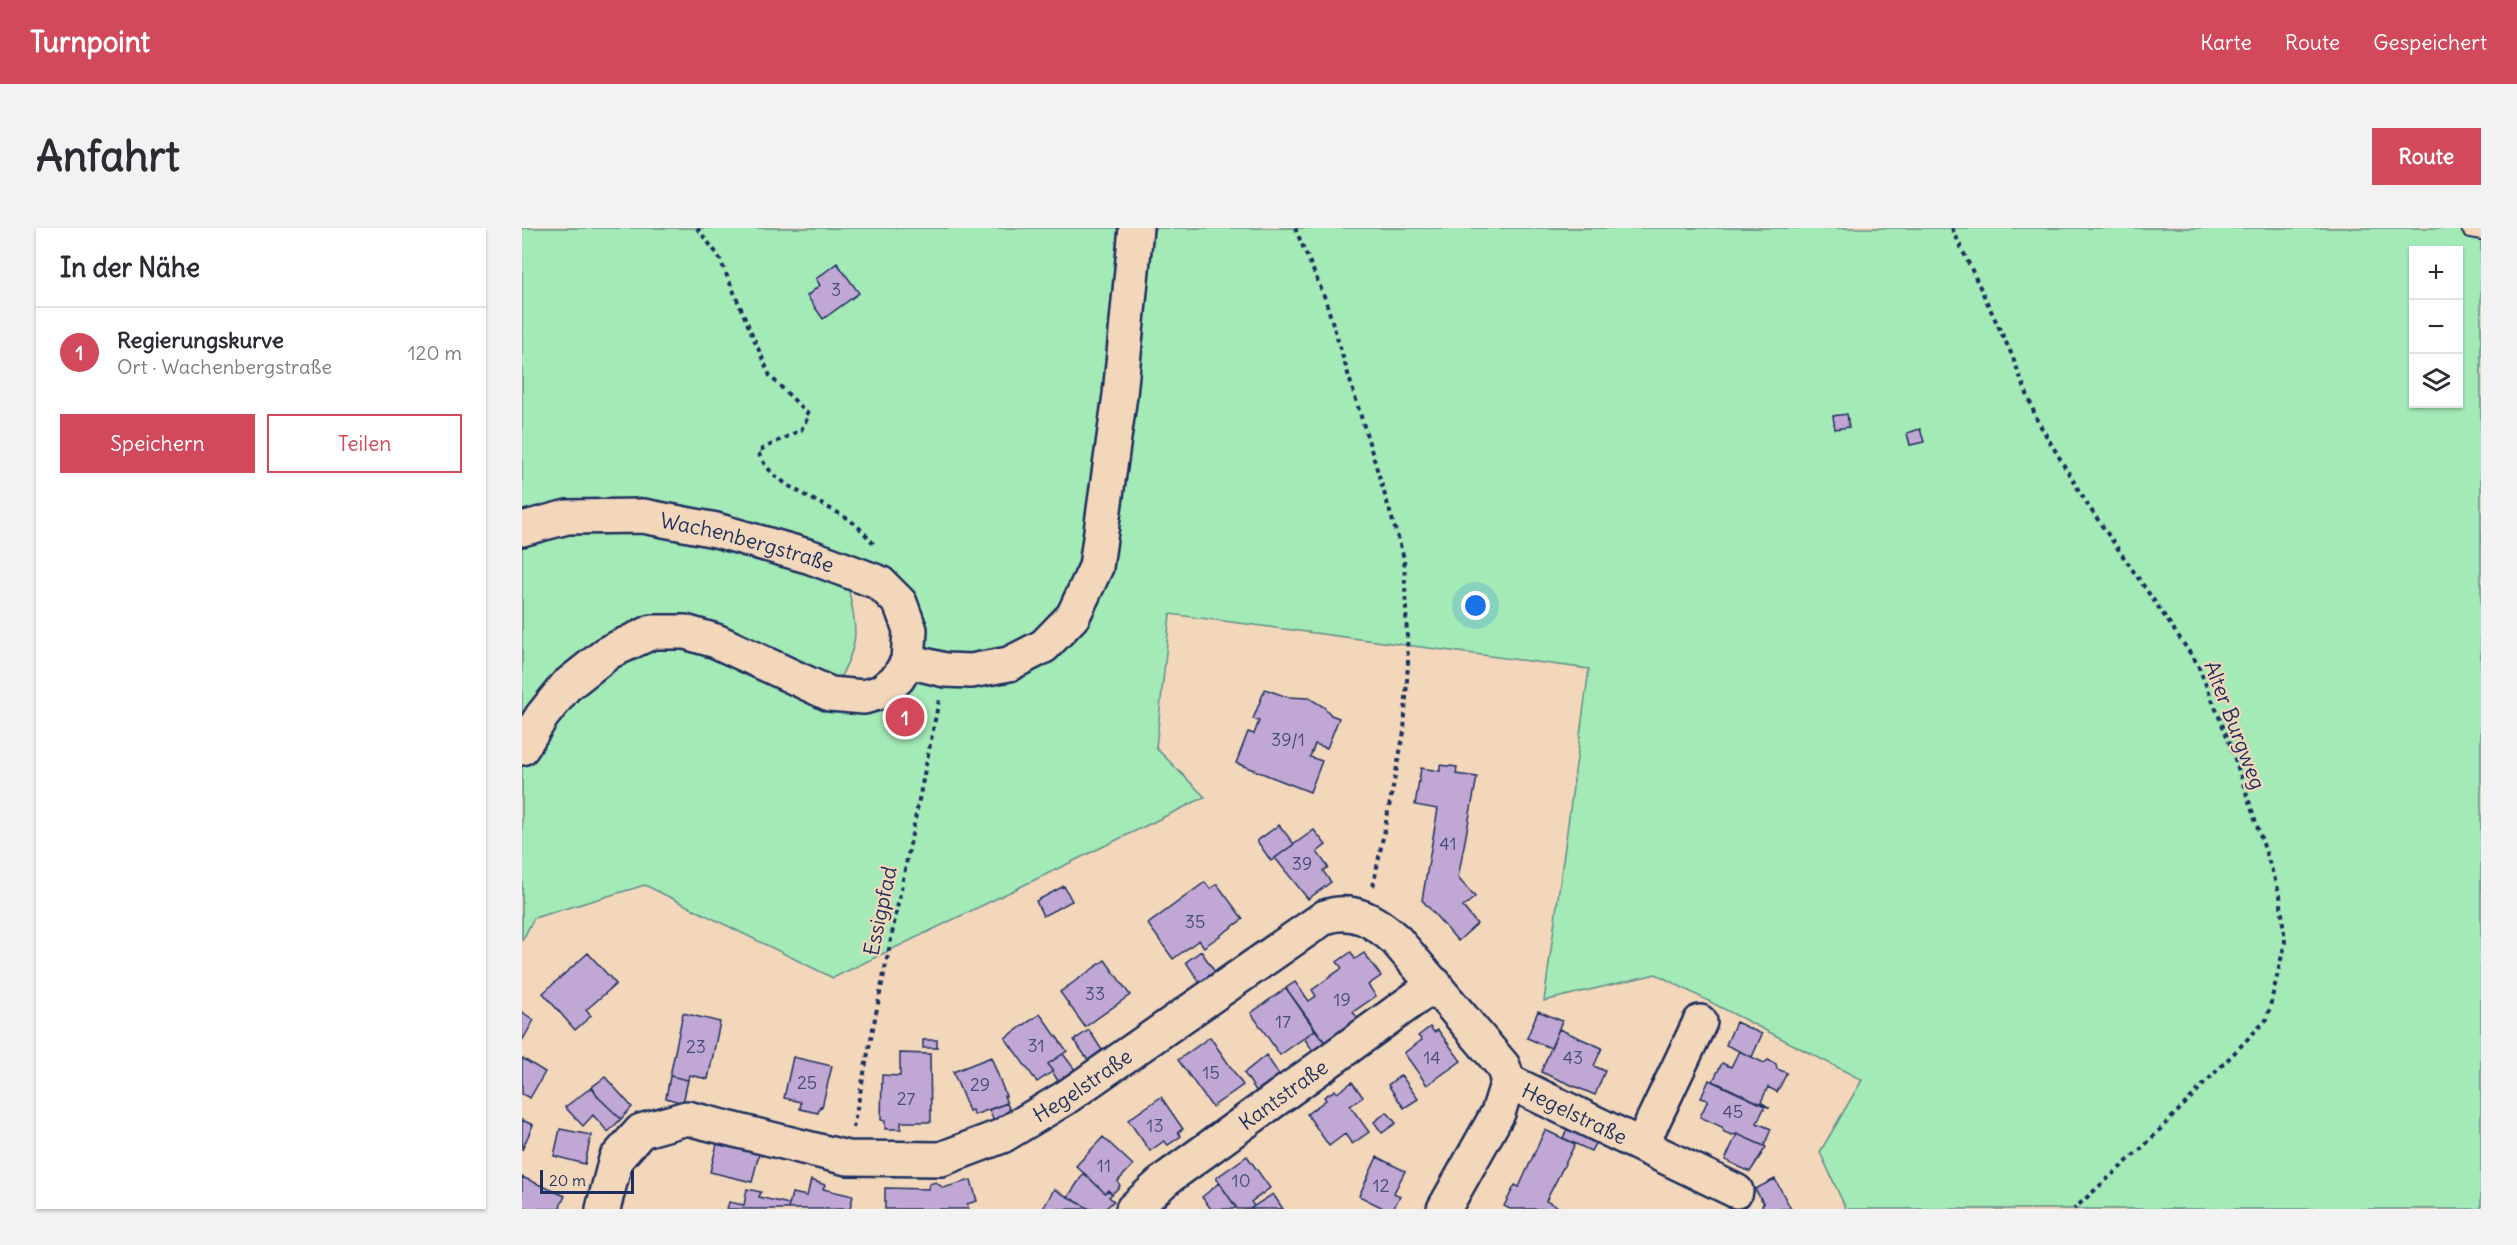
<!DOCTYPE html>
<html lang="de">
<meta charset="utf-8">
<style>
:root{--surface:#fff;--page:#f2f2f3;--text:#2b2b33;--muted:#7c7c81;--line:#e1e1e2;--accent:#d1495b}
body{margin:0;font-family:Delius,sans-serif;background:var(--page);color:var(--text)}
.controls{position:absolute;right:18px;top:18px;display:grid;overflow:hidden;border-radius:0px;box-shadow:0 2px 4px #0004}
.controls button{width:54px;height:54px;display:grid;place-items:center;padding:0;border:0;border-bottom:2px solid var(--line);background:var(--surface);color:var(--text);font:30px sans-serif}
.scale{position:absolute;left:18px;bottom:15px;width:94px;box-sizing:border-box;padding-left:6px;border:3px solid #1b2f5e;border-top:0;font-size:16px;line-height:21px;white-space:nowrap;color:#1b2f5e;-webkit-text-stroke:4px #f3d7ba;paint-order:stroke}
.you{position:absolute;left:954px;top:378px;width:21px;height:21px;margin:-15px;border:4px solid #fff;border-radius:50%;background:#1a73e8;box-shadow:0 0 0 9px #1a73e833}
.badge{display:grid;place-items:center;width:39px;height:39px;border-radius:50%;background:var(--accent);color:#fff;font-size:20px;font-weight:700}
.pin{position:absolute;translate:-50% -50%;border:3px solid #fff;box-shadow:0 2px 6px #0006}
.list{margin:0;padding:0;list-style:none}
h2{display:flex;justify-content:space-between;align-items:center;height:78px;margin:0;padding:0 24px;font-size:26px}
h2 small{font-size:20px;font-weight:400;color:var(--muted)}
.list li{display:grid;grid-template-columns:39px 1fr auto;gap:18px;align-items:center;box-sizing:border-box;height:90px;padding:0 24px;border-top:2px solid var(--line)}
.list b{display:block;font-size:22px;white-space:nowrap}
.list p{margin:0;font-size:20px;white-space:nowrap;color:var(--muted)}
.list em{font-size:20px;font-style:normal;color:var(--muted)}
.actions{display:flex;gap:12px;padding:18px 24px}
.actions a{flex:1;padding:14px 0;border:2px solid var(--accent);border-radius:0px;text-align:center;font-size:21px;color:var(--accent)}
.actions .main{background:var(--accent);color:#fff}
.icon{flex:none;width:33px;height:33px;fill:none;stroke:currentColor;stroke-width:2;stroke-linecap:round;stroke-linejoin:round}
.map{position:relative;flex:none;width:1959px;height:981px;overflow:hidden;border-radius:0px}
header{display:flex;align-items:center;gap:36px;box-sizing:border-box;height:84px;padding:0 30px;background:var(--accent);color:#fff}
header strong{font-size:28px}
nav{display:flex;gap:33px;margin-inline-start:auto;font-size:21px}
.intro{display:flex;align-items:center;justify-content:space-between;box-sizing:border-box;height:144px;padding:0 36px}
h1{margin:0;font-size:42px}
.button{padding:15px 27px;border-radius:0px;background:var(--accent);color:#fff;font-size:21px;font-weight:700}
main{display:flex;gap:36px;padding:0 36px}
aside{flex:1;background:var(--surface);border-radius:0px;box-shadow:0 2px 4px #0004}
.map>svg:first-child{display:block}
</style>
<header>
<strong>Turnpoint</strong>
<nav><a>Karte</a><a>Route</a><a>Gespeichert</a></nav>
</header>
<div class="intro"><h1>Anfahrt</h1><a class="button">Route</a></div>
<main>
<aside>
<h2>In der Nähe<small></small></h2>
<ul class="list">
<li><span class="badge">1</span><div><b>Regierungskurve</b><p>Ort · Wachenbergstraße</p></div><em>120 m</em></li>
</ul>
<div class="actions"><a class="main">Speichern</a><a>Teilen</a></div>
</aside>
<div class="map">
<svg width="1959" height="981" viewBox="0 0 1959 981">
<rect width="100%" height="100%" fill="#f3d7ba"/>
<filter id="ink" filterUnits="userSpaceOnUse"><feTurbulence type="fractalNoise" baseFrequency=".0167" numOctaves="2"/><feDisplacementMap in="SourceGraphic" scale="12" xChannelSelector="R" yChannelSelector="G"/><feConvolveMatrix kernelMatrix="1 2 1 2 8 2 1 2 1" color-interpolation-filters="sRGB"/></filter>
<g filter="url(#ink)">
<!-- green -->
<path fill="#a3eab6" stroke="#5f8c8a" stroke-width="1.5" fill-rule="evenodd" d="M0 0H1959V981H1324L1298 924 1340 852 1134 746 1022 773 1067 441 648 386 634 520 683 569 311 750 123 657 12 690 0 713ZM1892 22H1936V176H1892ZM322 341 388 402 359 464 309 466C318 450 328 433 332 415 336 395 326 361 322 341Z"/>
<!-- building -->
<path fill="#c1a7d4" stroke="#1b2f5e" stroke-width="1.5" d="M315 35 337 65 301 91 285 68 298 57 294 51Z
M1325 186 1327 199 1313 201 1311 188Z
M1398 201 1402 214 1388 217 1385 205Z
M743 461 765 469 787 470 802 479 809 487 817 490 805 520 793 516 788 529 800 533 788 564 714 535 726 504 732 506 737 493 731 491Z
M918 537 935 539 934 546 955 549 936 650 953 669 941 679 955 696 936 713 900 672 916 581 893 577 899 540 918 543Z
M757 597 772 616 749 633 735 613Z
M792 602 804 617 795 624 806 639 801 643 809 654 786 671 753 630Z
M683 654 688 661 695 656 721 691 682 719 677 712 651 731 626 696Z
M542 658 550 673 521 688 514 673Z
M679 723 693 744 678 755 664 734Z
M829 724 833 731 842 725 859 748 846 757 854 768 831 784 838 793 805 817 764 760 773 754 787 773 794 768 790 762 820 740 815 734Z
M66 725 94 756 64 782 69 788 53 802 21 765Z
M583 732 608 767 563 799 538 764Z
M764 760 793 802 758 827 729 785Z
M1016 783 1040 793 1029 820 1005 810Z
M0 784 12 792 0 813Z
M161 785 198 794 186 851 167 847 166 852 148 848Z
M518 786 545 823 526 836 531 843 515 854 483 810Z
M1214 794 1240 806 1230 829 1204 817Z
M908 799 912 804 916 802 939 833 905 857 882 825 900 812 896 808Z
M1037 801 1080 820 1072 838 1083 843 1073 867 1019 844Z
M567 802 580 822 566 832 552 812Z
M793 802 805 817 793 826 782 810Z
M688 809 721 857 690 879 656 832Z
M401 812H415V820H401Z
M1217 823 1242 835 1246 832 1254 836 1255 841 1265 845 1255 864 1246 859 1239 874 1248 880 1191 853 1200 835 1209 839Z
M378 825 408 826 409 894H379V901H363V893L359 892 360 847 378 848Z
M541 826 554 843 537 855 526 836Z
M744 827 760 851 737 867 722 845Z
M271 829 310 838 300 879 298 878 296 885 278 881 279 874 262 870Z
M469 829 484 868H482L485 875 452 887 450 882 447 883 431 844Z
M0 830 23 844 8 870 0 866Z
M879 847 896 871 882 880 866 857Z
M148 848 166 852 161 875 144 870Z
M83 849 110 879 99 891 77 870 70 859Z
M1187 852 1243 878 1235 895 1249 901 1242 918 1215 906 1210 907 1202 904 1200 899 1178 889 1186 872 1179 870Z
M830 854 841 869 828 878 847 904 830 916 823 906 807 918 785 886 804 872 802 869 813 862 815 865Z
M70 859 77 870 99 891 86 904 71 887 61 898 43 879Z
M639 869 661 901 656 904 659 908 646 917 642 913 628 923 606 892Z
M485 875 489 886 472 893 467 882Z
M865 884 874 895 860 905 852 894Z
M0 892 11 897 0 922Z
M1048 895 1077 908 1069 923 1041 910Z
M38 901 69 907 63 936 32 928Z
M1023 902 1053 916 1024 973 1040 981H988L982 978 993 957 997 959Z
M1215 906 1244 919 1228 944 1203 932Z
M581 909 611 937 596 953 598 958 590 966 586 962 583 965 554 938Z
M195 916 237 926 230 954 188 944Z
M725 928 748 960 729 974 732 978 728 981H715L694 950Z
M855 929 883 943 872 965 878 968 871 981H863L837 968Z
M562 945 583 965 586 962 590 966 587 969 592 973 583 981H568L546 969Z
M0 949 43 968 37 981H0Z
M1253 951 1269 981H1242L1240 977 1242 976 1233 961Z
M289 952 303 957 301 961 331 968 328 981H266L270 965 285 968Z
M449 952 455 973 445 976 447 981H363V960L406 961 407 956 414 954 421 960Z
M697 955 714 979 711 981H689L680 969Z
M225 961 239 964 237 969 267 976 266 981H205L207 974 222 977Z
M532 961 546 969 568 981H521Z
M751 966 761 981H728L732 978Z"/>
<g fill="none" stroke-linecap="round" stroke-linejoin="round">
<!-- lane casing -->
<g stroke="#1b2f5e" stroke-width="22">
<path id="lane" d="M1949 0 1959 2"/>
</g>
<!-- street casing -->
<g stroke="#1b2f5e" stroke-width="38">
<g id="street">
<path id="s1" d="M0 301 45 289 121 288 194 302 289 329 358 355 378 375 388 402 386 433 376 450 359 464 342 469 308 466 194 413 163 404H130L87 424 44 458 20 488 0 520"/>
<path d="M386 433 423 442 449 443 487 436 522 418 551 388 574 339 598 167 614 0"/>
<path id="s2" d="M986 853 1214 963"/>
<path d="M1120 916 1178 794"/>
<path id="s3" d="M81 981 94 931 119 903 165 890 325 930 419 931 480 908 543 870 803 689C831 679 853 693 874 712L981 838 986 853 976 885 922 981"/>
<path id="s4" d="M611 981 644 951 913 756"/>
</g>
</g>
<!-- path -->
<path stroke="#1b2f5e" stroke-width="4" stroke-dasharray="4.5 4.5" stroke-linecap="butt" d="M175 0 196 27 248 148 287 187 279 202 236 223C247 258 302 273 330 294 339 300 346 310 353 317
M773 0 803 70 882 330 886 435 882 504 851 659
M1430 0 1489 125 1515 192 1565 276 1675 435 1707 513 1758 667 1763 714 1745 791 1623 917 1552 981
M331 900 417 472"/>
<!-- lane -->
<use href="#lane" stroke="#f3d7ba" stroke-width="18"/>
<!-- street -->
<use href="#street" stroke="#f3d7ba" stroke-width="33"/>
</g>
</g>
<g text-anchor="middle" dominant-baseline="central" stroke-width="4.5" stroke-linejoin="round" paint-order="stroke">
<!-- number labels -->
<g font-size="18" fill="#444d7c">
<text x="314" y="61">3</text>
<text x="766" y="511">39/1</text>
<text x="926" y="615">41</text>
<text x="780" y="635">39</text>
<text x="673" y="693">35</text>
<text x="573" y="765">33</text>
<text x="820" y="771">19</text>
<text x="761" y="793">17</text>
<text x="514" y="817">31</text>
<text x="174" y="818">23</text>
<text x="910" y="829">14</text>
<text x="1051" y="829">43</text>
<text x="689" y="844">15</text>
<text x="285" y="854">25</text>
<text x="458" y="856">29</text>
<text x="384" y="870">27</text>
<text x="1211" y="883">45</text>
<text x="633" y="897">13</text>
<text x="582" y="937">11</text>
<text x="719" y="952">10</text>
<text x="859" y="957">12</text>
</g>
<!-- street labels -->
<g font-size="21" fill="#1b2f5e" stroke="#f3d7ba">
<text stroke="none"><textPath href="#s1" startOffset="230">Wachenbergstraße</textPath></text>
<text transform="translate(1713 497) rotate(69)">Alter Burgweg</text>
<text transform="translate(358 683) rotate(-78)">Essigpfad</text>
<text stroke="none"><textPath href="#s3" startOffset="556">Hegelstraße</textPath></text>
<text stroke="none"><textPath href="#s4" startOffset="189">Kantstraße</textPath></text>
<text stroke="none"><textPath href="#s2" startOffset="74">Hegelstraße</textPath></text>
</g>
</g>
</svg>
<div class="controls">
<button>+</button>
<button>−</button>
<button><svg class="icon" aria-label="layers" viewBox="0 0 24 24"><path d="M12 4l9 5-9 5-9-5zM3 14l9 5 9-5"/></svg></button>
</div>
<div class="scale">20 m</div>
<div class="you"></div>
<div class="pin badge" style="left:383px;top:489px">1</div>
</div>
</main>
